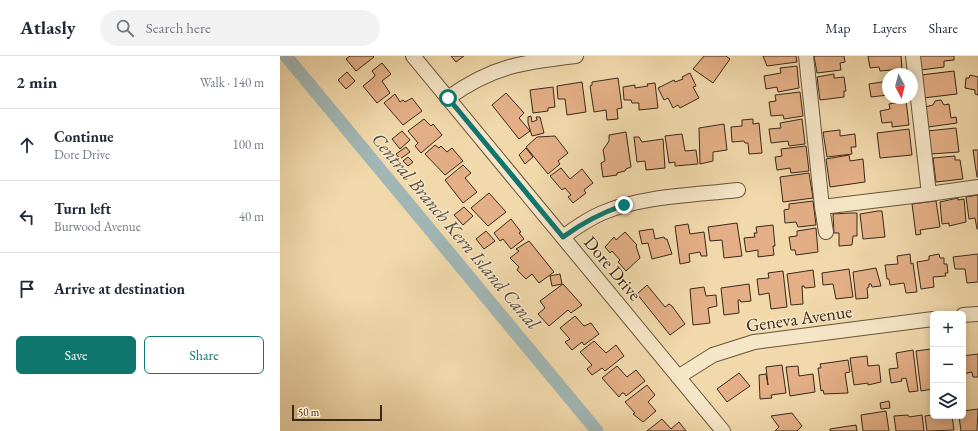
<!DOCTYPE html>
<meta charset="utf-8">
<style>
:root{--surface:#fff;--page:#f2f2f3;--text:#1f2937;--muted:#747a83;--line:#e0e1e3;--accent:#0f766e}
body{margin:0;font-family:"EB Garamond",serif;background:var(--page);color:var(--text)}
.controls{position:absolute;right:12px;bottom:12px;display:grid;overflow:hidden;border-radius:6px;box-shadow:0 2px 10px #0003}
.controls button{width:36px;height:36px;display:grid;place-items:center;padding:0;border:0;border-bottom:1px solid var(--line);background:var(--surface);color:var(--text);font:20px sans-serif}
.compass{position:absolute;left:602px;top:12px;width:36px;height:36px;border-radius:50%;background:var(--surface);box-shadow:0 2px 10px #0003;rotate:173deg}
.scale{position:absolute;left:12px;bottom:10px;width:90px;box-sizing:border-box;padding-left:4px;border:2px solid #3a2817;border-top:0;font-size:11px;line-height:14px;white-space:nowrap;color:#3a2817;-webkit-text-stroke:3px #f6e6c8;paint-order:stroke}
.stop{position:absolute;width:12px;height:12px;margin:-9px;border:3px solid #0f766e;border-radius:50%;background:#fff}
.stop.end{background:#0f766e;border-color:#fff;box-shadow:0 1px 4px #0008}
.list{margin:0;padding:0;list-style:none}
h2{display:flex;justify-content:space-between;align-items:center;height:52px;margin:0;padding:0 16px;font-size:17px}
h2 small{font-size:13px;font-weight:400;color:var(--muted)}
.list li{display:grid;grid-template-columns:26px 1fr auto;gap:12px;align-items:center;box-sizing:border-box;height:72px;padding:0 16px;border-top:1px solid var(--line)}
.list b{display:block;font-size:15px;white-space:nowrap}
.list p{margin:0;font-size:13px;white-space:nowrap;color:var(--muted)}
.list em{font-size:13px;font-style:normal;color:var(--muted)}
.actions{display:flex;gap:8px;padding:12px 16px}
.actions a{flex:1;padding:9px 0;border:1px solid var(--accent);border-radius:6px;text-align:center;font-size:14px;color:var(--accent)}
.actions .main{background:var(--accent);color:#fff}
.icon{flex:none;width:22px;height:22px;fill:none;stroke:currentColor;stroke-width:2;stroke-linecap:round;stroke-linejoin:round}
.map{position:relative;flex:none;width:698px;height:375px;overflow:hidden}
header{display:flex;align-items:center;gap:24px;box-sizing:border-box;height:56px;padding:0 20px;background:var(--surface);border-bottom:1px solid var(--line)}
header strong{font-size:19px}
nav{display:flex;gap:22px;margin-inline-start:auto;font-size:14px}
.search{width:280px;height:36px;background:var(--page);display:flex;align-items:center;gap:10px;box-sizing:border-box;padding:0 14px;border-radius:22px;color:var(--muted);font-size:15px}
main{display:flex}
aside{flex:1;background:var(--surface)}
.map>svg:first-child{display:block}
</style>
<header>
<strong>Atlasly</strong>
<div class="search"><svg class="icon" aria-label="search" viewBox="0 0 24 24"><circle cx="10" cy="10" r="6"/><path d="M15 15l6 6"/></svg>Search here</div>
<nav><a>Map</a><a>Layers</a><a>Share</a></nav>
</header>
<main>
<aside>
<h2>2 min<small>Walk · 140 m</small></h2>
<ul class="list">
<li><svg class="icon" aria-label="ahead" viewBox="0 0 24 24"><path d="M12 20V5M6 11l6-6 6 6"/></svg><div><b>Continue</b><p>Dore Drive</p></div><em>100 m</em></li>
<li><svg class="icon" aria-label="left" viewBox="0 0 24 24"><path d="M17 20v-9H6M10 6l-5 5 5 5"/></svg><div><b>Turn left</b><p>Burwood Avenue</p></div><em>40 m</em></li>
<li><svg class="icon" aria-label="arrive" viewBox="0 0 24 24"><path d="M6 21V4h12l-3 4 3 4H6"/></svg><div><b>Arrive at destination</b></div></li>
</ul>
<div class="actions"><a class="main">Save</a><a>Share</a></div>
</aside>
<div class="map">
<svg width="698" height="375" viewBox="0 0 698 375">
<rect width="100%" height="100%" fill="#f1d9ab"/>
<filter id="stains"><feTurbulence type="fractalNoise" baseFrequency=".005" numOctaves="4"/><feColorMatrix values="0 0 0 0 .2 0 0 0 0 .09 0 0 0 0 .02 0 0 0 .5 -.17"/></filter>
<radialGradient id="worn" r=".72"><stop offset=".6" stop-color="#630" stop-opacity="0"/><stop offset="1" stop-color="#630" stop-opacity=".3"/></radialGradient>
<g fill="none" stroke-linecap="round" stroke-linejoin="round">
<!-- canal -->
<path stroke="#a1b7b6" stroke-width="13" d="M6 0 317 375"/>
</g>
<!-- building -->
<path fill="#e4af86" stroke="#3a2817" d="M70 0H93L94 1 76 15 66 3Z
M171 0H184L176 6Z
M424 0H446L450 3 433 27 413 13Z
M483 0H516L517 6 487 10Z
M534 0H564L565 6 560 7 561 14 537 17Z
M588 0H621L622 13 600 15 599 11 590 12Z
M639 0H674V4L664 5V11L641 14Z
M102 7 111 18 102 25 110 37 97 47 83 30 94 21 95 19 92 15Z
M517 10 519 32 498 36 497 31 486 33 484 20 501 17 500 12Z
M674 15 677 38 643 42 641 19Z
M67 16 75 25 66 33 58 24Z
M410 17 416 30 413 31 419 42 400 52 398 49 393 52 388 42 384 44 378 32 394 24 395 26 403 23 402 21Z
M554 18V22L564 21 566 35H564V41L540 44 537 21Z
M690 19 698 21V39L695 38V34L685 32 686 22H689Z
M338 22 342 52 337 53 338 63 327 64 326 54 314 56 310 30 312 29V26Z
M608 25V39L591 41 589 28Z
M302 26 306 56 287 59 285 43H278L277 30Z
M375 27 378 52 359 54V47H352L351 44H344L343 31 355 29V32L368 30 367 28Z
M273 31 275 51 268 52V55L253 57 250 34Z
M520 36 523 60 504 63 503 59 491 60 489 46 496 45 495 39Z
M226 37 244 57 239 62 250 75 239 83 212 49Z
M115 38 120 46 123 44 125 46 132 42 142 55 123 69 104 47Z
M661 44 664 49 669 48 671 62 676 61 677 67 648 71 645 51 653 49 655 45Z
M626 45 629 69 612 71V66L602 67 600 55 610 53 609 48Z
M251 60 252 66 257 64 256 61H260L264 77 252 80 248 67V61Z
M144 63 151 70 153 68 162 79 141 97 135 90 138 87 128 75Z
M473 63V68L479 67 482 97 469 98 468 87H465L464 85 452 86 451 71 462 70V64Z
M522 63 525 88 509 90 508 85 491 87 489 73 501 72 500 67Z
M444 68 447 94 433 96V105L420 108 419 72Z
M676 72 679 96 651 98 647 75Z
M629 73 632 99 600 102 597 77Z
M560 74V80L575 78 576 91H571L572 98 547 101 543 76Z
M122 75 130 84 120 93 112 83Z
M346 76 351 111 346 113 345 115 337 117V119L323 121 321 107 325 105 323 94 329 85V79Z
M402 78 405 95 416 94 418 108 395 110V106L389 107 385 80Z
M275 80 288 97 278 105 280 108 268 118 246 91 257 81Z
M354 81H359L362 86 383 83 385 112 366 114 365 105 357 106Z
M155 89 159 92 161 90 167 96 172 92 183 105 165 119 145 98Z
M526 90 529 115 511 117 510 112 497 114 495 101 502 100 501 93Z
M126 91 130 96 120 103 116 98Z
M246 92 253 101 245 108 239 99Z
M693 94H698V121H697Z
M569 99 570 105 583 103 585 126 550 131 546 103Z
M675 100V104H680L683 123 656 126 653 102Z
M128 101 133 106 128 110 123 105Z
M183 109 191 117 185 122 197 136 183 147 165 124Z
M281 112 290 123 302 113 313 127 304 134 306 137 293 147 288 141 291 139 285 132 282 134 270 120Z
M529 117 533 142 503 146 500 121Z
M209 137 226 156 208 170 191 152Z
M698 139V173H697L695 162 689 163 686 141Z
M678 142V144L684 143 686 166 669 170V167L662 168 660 146Z
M533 145 536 169 518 171 516 166 505 167 504 154 509 153V148Z
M656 145 660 171 640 174 641 178 636 179 632 148Z
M184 151 193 160 183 169 174 159Z
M598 155H602L605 181 583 183 580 158Z
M571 157H577V180H573L572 189 559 190V177H554L553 158Z
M231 163 241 176 239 177 244 183 231 193 223 183 220 185 214 177Z
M457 167 462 200 444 202 442 184 430 185 428 171Z
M408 168 410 178 424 176 427 200H421L420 196 409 198 410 206 400 208 395 170Z
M493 169 495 190H493L494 199 478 201V194L466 196 464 182 475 181 474 177H477L476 171Z
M536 172 538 196 516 199 515 194H511L509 181 517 180V175Z
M373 173 375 183 384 181 385 183H387L392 198 372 203 368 187 362 188 359 175Z
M206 175 215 185 204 193 196 183Z
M345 176 357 189 356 190 360 202 346 215 338 206 340 204 332 195 330 197 325 191 334 181 336 184Z
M249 185 274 216 259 227 252 218 246 223 237 214 239 211 230 202 239 195 236 193Z
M630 198 631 208 633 207 637 236 626 237 624 227 610 229 609 223H607L605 209 618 208 617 200Z
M659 198 660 202H664V208H667L668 217H665L666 220 653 221 654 231 641 233 637 206 649 204V200Z
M698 198V226L687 227 685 213H675L673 201Z
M596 212 601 230 592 231 591 228H589V231L587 232 588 242 576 243 573 216Z
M569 213 573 241 556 243 553 228 543 229 542 217Z
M533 214 535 231 525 232 524 230H522L523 248 511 249 507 218Z
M503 215 507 251 491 253 489 237 479 239 477 223 489 222 488 217Z
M280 218 282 228 272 230 270 220Z
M283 228 302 249 291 257 288 254 269 270 258 258 265 252 260 245Z
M469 228 471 245 461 246 460 244H458L459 257 444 259 441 232Z
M367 229 385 251 389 248 392 250 405 268 390 279 357 238Z
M424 231 426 240 436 239 437 250 428 252 430 267 413 269 410 233Z
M295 260 304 270 311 267 319 278 304 289 302 286 292 294 285 286 290 283 280 272Z
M314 285 326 297 336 289 344 300 325 315 322 312 312 319 307 313 312 309 300 296Z
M651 293V296H653V333L641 335 636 295Z
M633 294 638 335 629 336 626 322 621 323 622 325 611 327 609 313 618 312 616 297Z
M698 298V321H693L692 316 683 318V300Z
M587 300 588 310 599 309 601 326 588 329V327L574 329 570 302Z
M568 304 570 316 565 317 568 337 544 338 543 334 541 335 538 312H541L540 308Z
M502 309 506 337 491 339 492 342 480 343 479 319 486 318 488 329 486 311Z
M337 310 347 321 356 314 365 325 346 340 344 337H342L339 341 322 322Z
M518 310 519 320 533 318 535 336 510 340 506 311Z
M459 317 470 330 447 346 437 333Z
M367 329 375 339 368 346 376 355 363 366 353 358 355 357 345 346Z
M609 345 610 352 601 353 600 347Z
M698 353 697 375H681L679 360H683V355Z
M606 355 609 375H583L581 359Z
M512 357 522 370 517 375H495L499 371 491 360Z
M628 359 629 361 642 359 644 375H616L614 360Z
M653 359 672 360 674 374 647 375 645 360Z
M382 363 391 373 399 366 406 375H367Z
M576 369 577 375H550V373Z"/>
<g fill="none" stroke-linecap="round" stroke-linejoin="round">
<!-- minor casing -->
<g stroke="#68543c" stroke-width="16">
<path id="minor" d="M133 0 443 375
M526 0 542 151 649 138
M633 0 649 138 698 131
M168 42C212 10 243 6 296 0
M542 151 546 176
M283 181C295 172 308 163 322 157 360 140 416 139 458 134
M683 259 698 258
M398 321 433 299 474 286 653 263"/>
</g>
<!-- minor -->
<use href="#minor" stroke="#f6e6c8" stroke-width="14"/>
</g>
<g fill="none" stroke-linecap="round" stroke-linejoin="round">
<!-- route -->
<path stroke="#0f766e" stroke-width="5" d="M168 42 283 181C302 167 321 157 344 149"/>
</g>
<g text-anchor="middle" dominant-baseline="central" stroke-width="3" stroke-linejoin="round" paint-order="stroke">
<!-- street labels -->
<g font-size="18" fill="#3a2817" stroke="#f6e6c8">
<text transform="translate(333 212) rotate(50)">Dore Drive</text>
<text transform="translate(519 262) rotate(-8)">Geneva Avenue</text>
</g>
<!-- water labels -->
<g font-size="19" font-style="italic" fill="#544c3f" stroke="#f6e6c8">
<text transform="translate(176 175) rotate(50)">Central Branch Kern Island Canal</text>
</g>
</g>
<rect width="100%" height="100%" filter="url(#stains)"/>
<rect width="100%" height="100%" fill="url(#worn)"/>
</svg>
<div class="controls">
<button>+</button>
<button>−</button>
<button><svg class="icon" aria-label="layers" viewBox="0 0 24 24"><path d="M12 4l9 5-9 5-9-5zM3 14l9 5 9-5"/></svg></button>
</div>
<svg class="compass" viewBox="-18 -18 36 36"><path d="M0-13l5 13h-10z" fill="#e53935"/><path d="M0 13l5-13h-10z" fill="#747a83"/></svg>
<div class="scale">50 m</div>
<div class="stop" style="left:168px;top:42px"></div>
<div class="stop end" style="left:344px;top:149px"></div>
</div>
</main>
